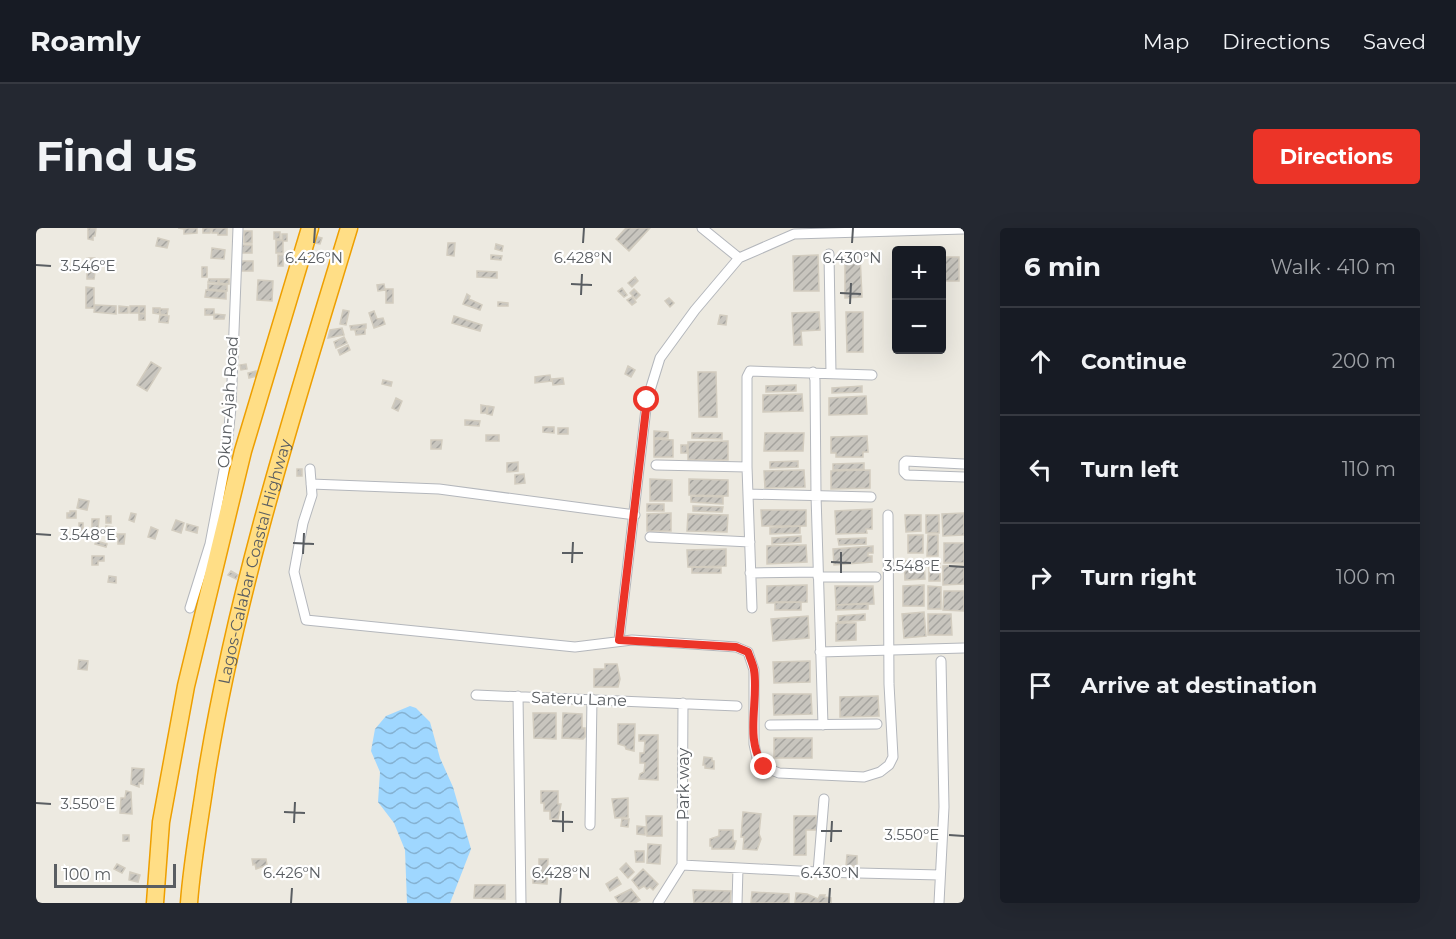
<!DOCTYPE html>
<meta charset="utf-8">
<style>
:root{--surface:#171b24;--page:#242831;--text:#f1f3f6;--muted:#9ea1a6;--line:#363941;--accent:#ec3428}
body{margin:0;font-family:Montserrat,sans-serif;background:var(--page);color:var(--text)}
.controls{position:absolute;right:18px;top:18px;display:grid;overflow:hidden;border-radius:6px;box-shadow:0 6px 24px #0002}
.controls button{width:54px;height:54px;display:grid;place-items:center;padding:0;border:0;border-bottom:2px solid var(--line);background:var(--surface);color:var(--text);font:30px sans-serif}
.scale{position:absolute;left:18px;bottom:15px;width:122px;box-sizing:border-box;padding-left:6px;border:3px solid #5a5e62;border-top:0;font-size:16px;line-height:21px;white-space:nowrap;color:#5a5e62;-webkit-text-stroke:4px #fff;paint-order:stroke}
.stop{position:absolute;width:18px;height:18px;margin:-14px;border:4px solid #ec3428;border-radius:50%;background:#fff}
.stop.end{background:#ec3428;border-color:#fff;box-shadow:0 2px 6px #0008}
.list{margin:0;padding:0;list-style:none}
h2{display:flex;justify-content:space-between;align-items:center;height:78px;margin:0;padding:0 24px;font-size:26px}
h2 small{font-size:20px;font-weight:400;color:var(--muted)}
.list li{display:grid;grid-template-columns:39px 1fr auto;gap:18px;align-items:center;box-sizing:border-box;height:108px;padding:0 24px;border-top:2px solid var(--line)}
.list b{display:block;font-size:22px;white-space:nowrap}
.list em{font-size:20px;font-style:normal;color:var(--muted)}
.icon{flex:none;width:33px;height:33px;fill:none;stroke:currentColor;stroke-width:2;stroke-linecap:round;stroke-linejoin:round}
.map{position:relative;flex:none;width:928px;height:675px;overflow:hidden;border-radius:6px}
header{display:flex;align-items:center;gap:36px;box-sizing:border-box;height:84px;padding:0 30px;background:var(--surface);border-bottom:2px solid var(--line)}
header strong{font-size:28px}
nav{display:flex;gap:33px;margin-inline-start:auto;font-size:21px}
.intro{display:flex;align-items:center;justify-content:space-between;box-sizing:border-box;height:144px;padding:0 36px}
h1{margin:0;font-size:42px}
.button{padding:15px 27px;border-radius:6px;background:var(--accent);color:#fff;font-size:21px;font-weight:700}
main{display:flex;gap:36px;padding:0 36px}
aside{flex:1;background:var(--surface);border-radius:6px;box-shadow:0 6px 24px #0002}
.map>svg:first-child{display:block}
</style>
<header>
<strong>Roamly</strong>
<nav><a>Map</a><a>Directions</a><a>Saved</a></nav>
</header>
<div class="intro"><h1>Find us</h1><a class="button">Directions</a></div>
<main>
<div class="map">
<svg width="928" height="675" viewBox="0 0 928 675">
<defs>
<pattern id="water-waves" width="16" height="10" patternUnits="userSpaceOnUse" patternTransform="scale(1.5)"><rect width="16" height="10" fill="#9fd7ff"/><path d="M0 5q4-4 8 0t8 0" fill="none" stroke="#85b2d2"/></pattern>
<pattern id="building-hatch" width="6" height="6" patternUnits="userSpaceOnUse" patternTransform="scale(1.5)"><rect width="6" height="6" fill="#c8c5be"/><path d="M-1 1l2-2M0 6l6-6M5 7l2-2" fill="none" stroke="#a5a39e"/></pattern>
</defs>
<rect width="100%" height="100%" fill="#edeae1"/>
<!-- water -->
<path fill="url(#water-waves)" d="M374 478 380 480 394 494 404 530 417 559 435 621 414 675H371L369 622 358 595 342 574 344 544 335 523 339 501 350 488Z"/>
<!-- building -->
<path fill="url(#building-hatch)" stroke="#d2ccbf" stroke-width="1.5" d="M52 0H60L59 8H57V12L52 11Z
M142 0H161V5L148 6V1Z
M167 0H175L174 5H167Z
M176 0H191V7H182V5H176Z
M590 0H614L593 23 580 11Z
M208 3H216V15H208Z
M238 4H244V11H238Z
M246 6H251V13H247V25H240V12H246Z
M282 9 286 10 284 16 278 15Z
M122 10 133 13 131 20 120 18Z
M412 15H419L418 28 411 27Z
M460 16 467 18 466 23 459 21Z
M206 17H216V25H206Z
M176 20 189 22 188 31 175 30Z
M242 27H251V32H247V38H242Z
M455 27 466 28 465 32 455 31Z
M782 27 783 63H758L757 28Z
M824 27 826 69 809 70V28Z
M906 29H923V53H906Z
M51 30H59V35H51Z
M204 33H217V43H205Z
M51 37H59V43L51 42Z
M166 39H171V49H166Z
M441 43 461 44V50L441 49Z
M51 44H59L58 51H51Z
M599 49 602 53 596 59 592 55Z
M173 51H182V55L172 54Z
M183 51H193V56L183 55Z
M222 52 237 53 236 73 221 72Z
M172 56 191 57V63L172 61Z
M348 56 349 62 342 63 341 57Z
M50 59 58 60V80H50Z
M586 60 591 67 588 69 582 63Z
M350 61H357V75H350Z
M598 61 604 67 600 71 594 65Z
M170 62 190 64V71L169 69Z
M431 66 434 68 433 71 446 77 444 82 427 76Z
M596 69 600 74 596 77 591 72Z
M633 70 638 75 634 79 629 73Z
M462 74 472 75V78H462Z
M59 77 80 78V86L58 84Z
M83 78 92 79V85H83Z
M94 78H103V85H94Z
M103 78H109V86L103 85Z
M117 80H124L123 86 117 85Z
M124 81H132L131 87 124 86Z
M169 81H178V87H169Z
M307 82 313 83 310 97 304 96Z
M338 83 341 91 347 90 349 96 338 100 333 85Z
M783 84 784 102 765 103 766 117H758L756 85Z
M810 84H827V124H811Z
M103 85 109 86V92H103Z
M178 86 189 87 188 91H178Z
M124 87 133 88 132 95 123 94Z
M684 87 691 88 690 97 682 96Z
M418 88 446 97 444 103 416 95Z
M330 96V100L315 102 314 98Z
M306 100 308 107 292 110 294 102Z
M329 101V106L320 107 319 102Z
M308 109 311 115 300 120 298 114Z
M312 117 314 122 304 127 302 122Z
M115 134 125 140 111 163 101 157Z
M210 136 211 141 205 142 204 137Z
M592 138 599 142 595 149 589 146Z
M220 143 221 148 213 150 212 145Z
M662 144H680L681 189H663Z
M514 147 515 153 499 155V149Z
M527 150 528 156 517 157 516 151Z
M347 152 356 154 355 158 346 156Z
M760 157V163L730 164V158Z
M826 158V164L796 165V160Z
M766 166 767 183 727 184V167Z
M830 168 831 186 793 187V170Z
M360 170 366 173 362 183 356 180Z
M445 177 451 178 450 185H445Z
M452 178 458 179 456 187 451 186Z
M429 192 444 193 443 198 429 197Z
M507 199H518V205L507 204Z
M522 200H532V206H522Z
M618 203 632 204V210H618Z
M656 205H686V211L656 210Z
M729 205H768L767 223H728Z
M450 207H463V213H450Z
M831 208 832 224H827V229H800V225H795V209Z
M618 211 637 212V229H618Z
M395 212H406L405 221H395Z
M692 213V232H652V214Z
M645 217H651V225H645Z
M762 233V239L734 240V234Z
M482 234V243L471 244V235Z
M828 235V241L797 242V236Z
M261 241H266V248H261Z
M768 242 769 259 729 260 728 243Z
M834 242V260L795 261V243Z
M488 246 489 255 479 256V247Z
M614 251 636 252V273H614Z
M653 251 692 252V268L653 267Z
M655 268 687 269V276L655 274Z
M43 271 53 273 51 282 41 280Z
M611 276H628V283H611Z
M657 278 687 279 686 284 657 283Z
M836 281V301H830L831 305 800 306 799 283Z
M725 282H770V298H726Z
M34 283H40V290H31V285H34Z
M95 285 100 286 98 294 93 292Z
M635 285V303H611V286Z
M928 285V307L907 308 906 286Z
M652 286 692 287 691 304 651 303Z
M869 287H885V303L870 304Z
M890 287H903V305H890Z
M70 288H75V295H70Z
M56 291H63L62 301 56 300Z
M140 292 148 295 145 305 136 302Z
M43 295H47V304H43Z
M151 296 162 299 161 305 150 302Z
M70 298 77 299V304L70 303Z
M764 298V305L734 306V300Z
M115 299 122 302 119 311 112 309Z
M76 305 81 306 80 313 76 312Z
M82 306H89L88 316H82Z
M872 307H887V325H872Z
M892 307H902V328H891Z
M765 308V314L736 316V310Z
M830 310V316L803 317 802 311Z
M60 313 71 316 70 319 59 316Z
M908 315H928V335H908Z
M770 317 771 334 731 336V318Z
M837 318V325H832V328H836V334L798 337 797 321Z
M690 321V338L652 339 651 322Z
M56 328H68V333H62V337H56Z
M888 332 889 351 869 352 868 333Z
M893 333H904V353H893Z
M928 337V356L907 357V338Z
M656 339 685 340V345H656Z
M195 343 202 347 200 351 192 347Z
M73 348 80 349V355L72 354Z
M771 357V374L731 375V358Z
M888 357V378H867V358Z
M799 358H837L838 376 800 377Z
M892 358 905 359V381H892Z
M908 363H928V383L907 382Z
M739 374H765V382H739Z
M832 375V381L800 382V377Z
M888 384 890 408 868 410 866 386Z
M829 386V392L802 394V388Z
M892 386H915L916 407H892Z
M772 388 773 410 737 413 735 391Z
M800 395H820V412L800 413Z
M43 432 52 433 51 442 42 441Z
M774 433V454L738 455 737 434Z
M569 436H581L584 451 582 459H558V441H569Z
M737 466H775L776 486 738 487Z
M842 468 843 488 804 489V469Z
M497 485H520V511L498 510Z
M527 485 546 486V500H549V509L547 511 526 510Z
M582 496H599L598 523 590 521 589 518 582 516Z
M603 507H622V552L603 551 604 546 608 544 609 535H604V525H608L609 513H603Z
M738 510H776V530H738Z
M668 529 676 530V533H678V541L669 540V537H667Z
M96 540 108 541 107 556 103 555V559L95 556Z
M90 563 95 564 96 586 84 585 85 570H89Z
M505 563H522V576H525L522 591H514V583H508V575H505Z
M592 570V589L579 590 576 571Z
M707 584 725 586 723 606 725 611 721 622 707 621 708 609H705Z
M610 588H626V608H611Z
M758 588H780L781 602H770V627H758Z
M586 591H593L592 599 585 598Z
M601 598 609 599V607L601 606Z
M683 602H697V613H700L698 621H676V618H674V611L683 608Z
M87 607H93V613H87Z
M612 616 625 617 624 636 611 635Z
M599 623H608V634H600Z
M811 627 821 628V638H810Z
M216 631H230L231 637 220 641 219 636 217 637Z
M503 631H512L511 656 497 655V641H503Z
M590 635 598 644 592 650 584 641Z
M81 636 89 640 86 645 78 641Z
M607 641 622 656 617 662 614 659 611 661 608 658 603 661 596 652Z
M94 644 104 647 102 654 93 652Z
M581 649 585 656 574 663 570 656Z
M439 657H469V671L438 670Z
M595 661 604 672 599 675H583L579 669Z
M657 662 695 663 694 675H658Z
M716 664 753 666V675H715Z
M760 665 771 666 782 671 784 667H789L788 669 795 670V675H759Z"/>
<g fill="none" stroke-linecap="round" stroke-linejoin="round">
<!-- street casing -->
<g stroke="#b4b7bc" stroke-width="11">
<path id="street" d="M666 0 703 30
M793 26 795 145
M777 144 779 152 780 267 787 497
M928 236 870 233 868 235V244L871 247 928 249
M620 237 711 239
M274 241 276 267 267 295 258 344 270 392 539 419 596 412 700 419 712 424 718 442V516L721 530 728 539 743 545 828 549 844 544 853 537 857 529 853 456 852 287
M275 256 403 261 599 287
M712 266 835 269
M614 309 714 314
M714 345 782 344
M782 349H840
M154 380 174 316 189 237 195 180 202 0
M716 380 711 239V149L714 143 836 147
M583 412 611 172 624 130 659 82 703 30 758 6 928 1
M784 424 928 420
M440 467 701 478
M482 468 485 675
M734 497 841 496
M554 597 556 471
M646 637 782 644 904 647
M782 644 788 571
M622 675 646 637 647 475
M701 675 702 640
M903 675 908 579 905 433"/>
</g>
<!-- highway casing -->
<g stroke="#ee9f00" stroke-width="19">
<g id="highway">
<path d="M119 675 125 594 150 458 207 223 274 0"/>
<path id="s1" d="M153 675C156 633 164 591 170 549 200 362 258 181 313 0"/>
</g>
</g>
<!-- street -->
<use href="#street" stroke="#fff" stroke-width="9"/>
<!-- highway -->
<use href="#highway" stroke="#ffde86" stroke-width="16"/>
</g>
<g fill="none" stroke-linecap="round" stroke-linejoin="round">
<!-- route -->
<path stroke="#ec3428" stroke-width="8" d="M611 172 583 412 700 419 712 424C714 430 717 436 718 442 723 473 708 512 728 539"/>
</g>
<!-- ticks -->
<path fill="none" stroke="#5a5e62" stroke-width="2" d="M278 15 279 0M547 15 548 0M816 15 817 0M0 37 15 38M535 56 556 57M804 65 825 66M545 67 546 46M814 76 815 55M0 306 15 307M257 315 278 316M526 325H547M267 326 268 305M795 334 815 335M536 335 537 314M913 338 928 339M805 345V324M0 575 15 576M248 584 269 585M516 593 537 594M258 595 259 574M785 603H806M527 604V583M913 607 928 608M795 614 796 593M255 675 256 660M524 675 525 660M793 675 794 660"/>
<g text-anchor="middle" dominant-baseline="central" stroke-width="4.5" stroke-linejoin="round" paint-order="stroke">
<!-- street labels -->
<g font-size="16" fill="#5a5e62" stroke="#fff">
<text transform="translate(192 174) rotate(-86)">Okun-Ajah Road</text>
<text stroke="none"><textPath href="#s1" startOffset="348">Lagos-Calabar Coastal Highway</textPath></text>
<text transform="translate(543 471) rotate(2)">Sateru Lane</text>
<text transform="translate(647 556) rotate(-90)">Park way</text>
</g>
</g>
<g font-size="15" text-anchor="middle" fill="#5a5e62" stroke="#fff" stroke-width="4.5" stroke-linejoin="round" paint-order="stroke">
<text x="278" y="35">6.426°N</text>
<text x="547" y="35">6.428°N</text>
<text x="816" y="35">6.430°N</text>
<text x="52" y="43">3.546°E</text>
<text x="52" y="312">3.548°E</text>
<text x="876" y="343">3.548°E</text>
<text x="52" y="581">3.550°E</text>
<text x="876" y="612">3.550°E</text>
<text x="256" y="650">6.426°N</text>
<text x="525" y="650">6.428°N</text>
<text x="794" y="650">6.430°N</text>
</g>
</svg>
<div class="controls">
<button>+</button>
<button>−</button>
</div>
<div class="scale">100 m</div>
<div class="stop" style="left:611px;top:172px"></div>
<div class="stop end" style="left:728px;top:539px"></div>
</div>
<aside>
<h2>6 min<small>Walk · 410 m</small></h2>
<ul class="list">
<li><svg class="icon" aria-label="ahead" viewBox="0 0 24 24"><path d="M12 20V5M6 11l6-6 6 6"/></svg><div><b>Continue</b></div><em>200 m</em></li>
<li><svg class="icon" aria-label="left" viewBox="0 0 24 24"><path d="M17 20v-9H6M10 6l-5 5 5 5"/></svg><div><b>Turn left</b></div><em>110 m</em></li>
<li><svg class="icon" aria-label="right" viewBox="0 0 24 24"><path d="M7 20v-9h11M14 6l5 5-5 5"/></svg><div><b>Turn right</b></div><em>100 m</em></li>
<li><svg class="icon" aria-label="arrive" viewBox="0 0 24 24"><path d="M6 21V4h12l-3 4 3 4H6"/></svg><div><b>Arrive at destination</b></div></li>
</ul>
</aside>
</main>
